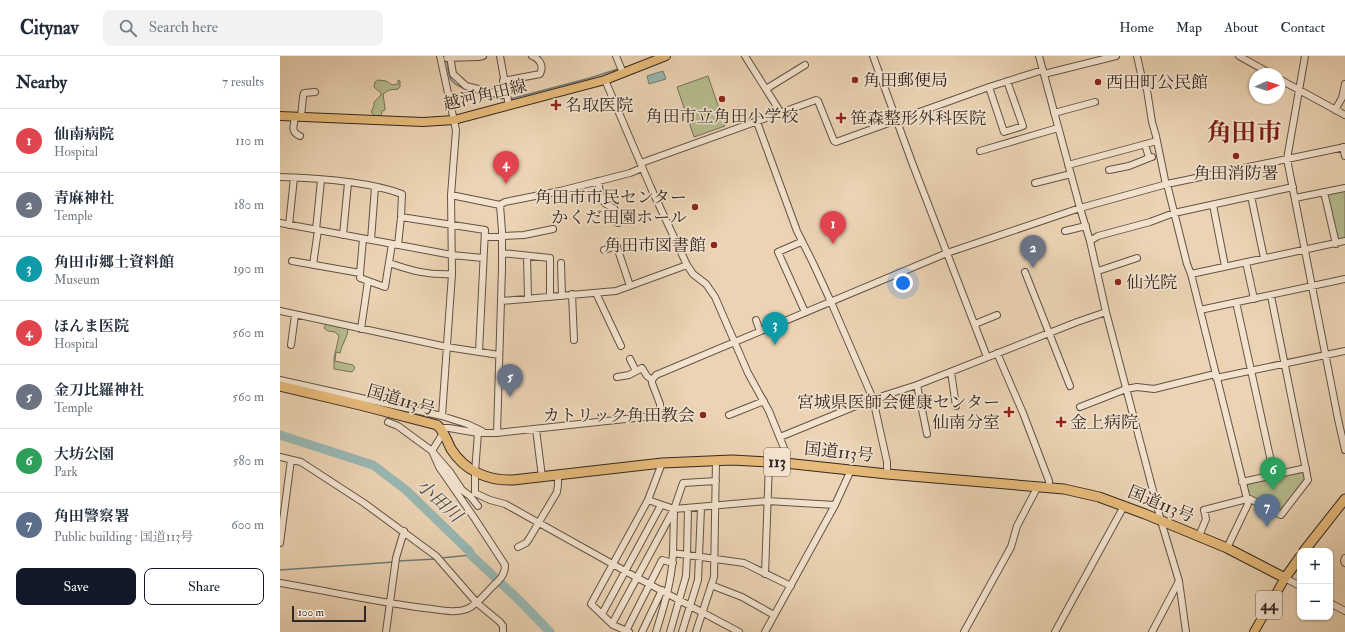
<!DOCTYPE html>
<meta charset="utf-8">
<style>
:root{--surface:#fff;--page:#f2f2f3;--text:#1f2937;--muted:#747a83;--line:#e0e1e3;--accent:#111827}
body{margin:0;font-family:"IM FELL Double Pica","Noto Serif JP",serif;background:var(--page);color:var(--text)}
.controls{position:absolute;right:12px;bottom:12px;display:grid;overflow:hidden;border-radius:8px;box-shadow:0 1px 3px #0004}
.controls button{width:36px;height:36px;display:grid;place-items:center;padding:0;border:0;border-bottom:1px solid var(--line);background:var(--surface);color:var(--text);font:20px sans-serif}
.compass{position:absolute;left:969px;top:12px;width:36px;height:36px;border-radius:50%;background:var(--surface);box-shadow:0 1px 3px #0004;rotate:87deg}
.scale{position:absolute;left:12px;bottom:10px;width:74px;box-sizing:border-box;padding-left:4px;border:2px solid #342822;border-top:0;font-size:11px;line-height:14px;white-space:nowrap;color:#342822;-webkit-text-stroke:3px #f2e2ce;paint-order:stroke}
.you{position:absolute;left:623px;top:227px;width:14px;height:14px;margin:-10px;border:3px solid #fff;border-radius:50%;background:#1a73e8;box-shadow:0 0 0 6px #1a73e833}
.badge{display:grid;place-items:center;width:26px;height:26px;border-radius:50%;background:var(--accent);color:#fff;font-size:13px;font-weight:700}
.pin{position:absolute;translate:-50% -33px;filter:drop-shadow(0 1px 2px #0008)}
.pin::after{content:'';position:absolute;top:21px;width:14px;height:12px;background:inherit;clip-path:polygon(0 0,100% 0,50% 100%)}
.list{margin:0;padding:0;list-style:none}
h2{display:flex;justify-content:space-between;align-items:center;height:52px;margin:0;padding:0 16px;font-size:17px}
h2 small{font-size:13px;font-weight:400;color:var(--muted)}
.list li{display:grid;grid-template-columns:26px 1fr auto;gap:12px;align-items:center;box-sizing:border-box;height:64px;padding:0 16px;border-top:1px solid var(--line)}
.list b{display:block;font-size:15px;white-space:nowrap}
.list p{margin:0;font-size:13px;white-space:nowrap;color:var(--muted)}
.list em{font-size:13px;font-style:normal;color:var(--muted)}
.actions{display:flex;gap:8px;padding:12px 16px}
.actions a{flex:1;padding:9px 0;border:1px solid var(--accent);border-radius:8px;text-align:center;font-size:14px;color:var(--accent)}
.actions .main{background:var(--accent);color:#fff}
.icon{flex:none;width:22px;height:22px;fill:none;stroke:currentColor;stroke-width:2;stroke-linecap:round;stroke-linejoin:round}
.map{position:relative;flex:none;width:1065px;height:576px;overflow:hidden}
header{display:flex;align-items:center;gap:24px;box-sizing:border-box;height:56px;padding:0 20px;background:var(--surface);border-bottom:1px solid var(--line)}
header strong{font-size:19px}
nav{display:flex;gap:22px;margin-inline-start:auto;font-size:14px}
.search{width:280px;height:36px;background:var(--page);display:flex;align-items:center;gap:10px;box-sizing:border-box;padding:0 14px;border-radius:8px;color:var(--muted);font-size:15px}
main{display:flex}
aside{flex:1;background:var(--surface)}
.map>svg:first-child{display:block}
</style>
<header>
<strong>Citynav</strong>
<div class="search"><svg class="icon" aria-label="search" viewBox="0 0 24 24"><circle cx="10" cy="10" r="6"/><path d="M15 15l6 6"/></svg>Search here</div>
<nav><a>Home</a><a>Map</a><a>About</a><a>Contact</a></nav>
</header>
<main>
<aside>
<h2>Nearby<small>7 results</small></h2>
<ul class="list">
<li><span class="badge" style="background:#e0444e">1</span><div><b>仙南病院</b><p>Hospital</p></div><em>110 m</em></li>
<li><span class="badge" style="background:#6b7280">2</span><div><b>青麻神社</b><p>Temple</p></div><em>180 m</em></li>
<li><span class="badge" style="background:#0f9aa8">3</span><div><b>角田市郷土資料館</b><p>Museum</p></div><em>190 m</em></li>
<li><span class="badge" style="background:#e0444e">4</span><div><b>ほんま医院</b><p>Hospital</p></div><em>560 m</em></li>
<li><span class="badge" style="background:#6b7280">5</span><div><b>金刀比羅神社</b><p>Temple</p></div><em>560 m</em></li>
<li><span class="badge" style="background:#2e9e5b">6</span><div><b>大坊公園</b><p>Park</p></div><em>580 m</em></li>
<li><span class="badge" style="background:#5c6f8a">7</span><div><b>角田警察署</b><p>Public building · 国道113号</p></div><em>600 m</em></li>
</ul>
<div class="actions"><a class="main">Save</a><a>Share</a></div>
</aside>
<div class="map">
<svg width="1065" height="576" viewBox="0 0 1065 576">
<rect width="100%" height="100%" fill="#ebd3b3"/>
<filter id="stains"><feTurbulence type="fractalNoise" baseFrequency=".005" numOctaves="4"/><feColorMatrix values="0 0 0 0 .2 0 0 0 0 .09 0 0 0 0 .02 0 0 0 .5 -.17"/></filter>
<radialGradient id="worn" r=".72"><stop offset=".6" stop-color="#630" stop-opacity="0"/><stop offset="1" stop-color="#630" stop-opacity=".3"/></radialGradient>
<!-- green -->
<path fill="#b6bc8e" stroke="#757258" d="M428 20 445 70 414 81 397 31Z
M98 24 106 25 112 29 118 28V24L120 25V31L118 33 109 34 103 38 105 52V54L102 55 101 60H95L91 56 94 50V46L101 39V37L94 31 95 26Z
M1065 135V184L1057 186 1047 138Z
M47 266 68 273 67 279 61 293 60 297 56 296 55 305 73 309 75 312 72 316 54 313V302L59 280 55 276 48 275 44 272Z
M1024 415 1025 424 1001 455 968 439 967 428Z"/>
<!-- water -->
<path fill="#99b7b2" stroke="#717e78" d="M383 15 386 23 369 28 367 20Z"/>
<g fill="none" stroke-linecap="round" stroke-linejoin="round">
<!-- stream -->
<path stroke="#717e78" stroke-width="1.5" d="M167 4C168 10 168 21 172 25 180 34 215 43 226 43
M230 43 310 22 338 13
M161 502 191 499
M118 505 156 503
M0 514 114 506"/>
<!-- river -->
<path stroke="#99b7b2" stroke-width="9" d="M0 379 93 409 126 434 190 496 191 499 238 543 270 576"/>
<!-- minor casing -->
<g stroke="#625346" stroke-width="8">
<path id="minor" d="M160 0 176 74 171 139 172 218 162 360
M170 0 173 18 186 30 222 39H226
M220 0 229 50
M336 0 343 17
M465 0 501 57
M593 0 633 109 707 301
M759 0 800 152 810 185 826 256 881 465 899 525 906 576
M857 0 861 18 867 34 872 66 876 80 886 129
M959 0 991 18
M1025 0 1007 103 1058 363 1065 394
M167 2 198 1 203 0
M764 18 836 0
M999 23 1065 59
M325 24 371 132 407 209 413 218 426 228 435 241 468 317 489 355 504 392 505 407
M223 25 260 18C264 10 260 3 252 0
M709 31 724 76 743 70 727 25
M486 33 525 9
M1055 54 1062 42 1065 28
M774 57 815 46
M15 61C14 69 10 76 20 80
M21 61 23 41 24 37 35 36
M477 66 517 175 533 207 551 246 593 343 607 406V418
M865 88 869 102 872 101
M1063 91 1065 100
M700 95 778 72
M361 107 536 44 538 45 554 85 556 86 709 31 763 14
M788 109 877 85
M829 114 849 110 869 102
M0 121C38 122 87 125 122 138L121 161 118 189
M318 125C321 139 319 147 334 152L338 167
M755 127 791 118
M887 128 907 208 911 218
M1044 136 1056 188
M171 139 220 149 225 146 280 135 350 117 362 112
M971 140 984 202
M1015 142 1065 132
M933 149 945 210
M121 161 205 174 199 296
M0 167 172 199 203 202
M9 169 14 122
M36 174 41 124
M785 175 806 170
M63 179 68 127
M222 180 244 179 273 173
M205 181H222
M91 184 95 131
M335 185 350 230
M810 185 818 180 870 166 894 157 1013 131
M521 186 498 196 525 256
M324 194 337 190
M222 197 270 202V241
M247 200 248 243
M12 205 80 217 83 183
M966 206 974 243
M109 207C133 215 146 219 172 218
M281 207 282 240
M33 209 38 174
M818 215 857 202
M745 216 790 330
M80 217V222L105 231 112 188
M316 237 341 290
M292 238 294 284
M221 245 336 235 407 209
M956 246 994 419 962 426
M920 254 911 218 1065 185
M0 255 167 291 219 299
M476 264 480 275
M695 268 717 259
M81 273 88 225
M11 289 15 259
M717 297 743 357 769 425V431
M350 303 356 315
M671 316 676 350
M337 321 349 319 362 312 367 320 372 324
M936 322 1065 295
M0 324 162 360 187 368 202 375
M637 329 647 378
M800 351 846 333 857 331 874 333 935 318
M449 359 484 345
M108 366 118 370 152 395 170 416 182 434 190 440 198 450
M160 372H169L198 377H217L373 360 376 359 380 353V348L372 327V324L376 319 667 197 800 152 887 128 1065 91
M256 373 262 421
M198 377 195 416V437L210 444 225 448 354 520 459 576
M217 377 222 212V175L220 149
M500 381 593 343 637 329 797 266 826 256
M152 395 163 377
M0 401 21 406 84 447 156 500 197 547 220 566 223 570V576
M994 419 1026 412
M368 444 394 453 487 445 555 449
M919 480 926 463 924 454 967 443 920 254 1065 223
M0 487 11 404
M238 491 246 487 249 483 277 436 278 429V419
M947 492 968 448 967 443H970L1001 459 1028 424 991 240
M393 497 394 455
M1065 502 1064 505 1065 507
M485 518 489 406
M1005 522 1020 530
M0 527C48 535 96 546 144 552 157 553 174 558 187 553 197 549 204 539 212 531 219 524 225 520 225 509L195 463 159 411 152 395
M431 529 462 541 494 559
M1050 547 1065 555
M322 558 381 449
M332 568 394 453 403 427 436 425
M346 575 382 504 393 507
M106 576 116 502 124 475
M349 576 333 569 311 548 368 444 382 407
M362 576 382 534
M376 576C384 550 392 525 393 497L464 507 511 530
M390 576 406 520 407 500 408 452
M402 576 418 524 421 452
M416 576 434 521 436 404
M485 576 555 449 571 414
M684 576 731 491 737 470 758 430
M775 576 844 450
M872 576 899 525"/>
</g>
<!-- major casing -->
<g stroke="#342822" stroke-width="10">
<path id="major" d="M0 60 143 66 174 64 325 24 386 0
M974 576 1005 522"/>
</g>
<!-- highway casing -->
<g stroke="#342822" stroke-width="11">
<path id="highway" d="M0 330 80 349 157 369C164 375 167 385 171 393 185 415 208 425 233 424L382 407 452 404 505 407 607 418 784 433 819 441 865 458 947 492 1005 522 1020 501
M1024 495 1065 443"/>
</g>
<!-- minor -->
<use href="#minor" stroke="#f2e2ce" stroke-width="6"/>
<!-- major -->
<use href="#major" stroke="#e6ba7a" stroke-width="8"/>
<!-- highway -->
<use href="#highway" stroke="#e6ba7a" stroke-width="9"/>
</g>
<!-- markers -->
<g fill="#8f2418" stroke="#f2e2ce" stroke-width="1.5">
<circle cx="575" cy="24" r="4"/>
<circle cx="818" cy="26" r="4"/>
<circle cx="442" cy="43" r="4"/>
<path d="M274 43h4v4h4v4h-4v4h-4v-4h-4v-4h4z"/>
<path d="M559 56h4v4h4v4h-4v4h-4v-4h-4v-4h4z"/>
<circle cx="956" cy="100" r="4"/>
<circle cx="415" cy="151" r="4"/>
<circle cx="434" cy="189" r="4"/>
<circle cx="838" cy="226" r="4"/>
<path d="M727 350h4v4h4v4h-4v4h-4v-4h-4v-4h4z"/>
<circle cx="423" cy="359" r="4"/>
<path d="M779 360h4v4h4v4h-4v4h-4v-4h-4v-4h4z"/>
</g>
<g text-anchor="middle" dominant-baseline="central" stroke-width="3.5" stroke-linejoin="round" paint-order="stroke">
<!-- shield labels -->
<g fill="#f2e2ce" stroke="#6d6056" stroke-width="1">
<rect x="484" y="392" width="26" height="28" rx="3"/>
<rect x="976" y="535" width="26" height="28" rx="3"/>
</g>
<g font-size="16" font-weight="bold" fill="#342822">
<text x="497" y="406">113</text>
<text x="989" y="549">44</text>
</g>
<!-- poi labels -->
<g font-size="17" fill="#342822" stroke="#f2e2ce" text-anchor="start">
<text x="583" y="24">角田郵便局</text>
<text x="826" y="26">西田町公民館</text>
<text x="285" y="49">名取医院</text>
<text x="442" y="60" text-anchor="middle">角田市立角田小学校</text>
<text x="570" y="62">笹森整形外科医院</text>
<text x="956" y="117" text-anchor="middle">角田消防署</text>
<text x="407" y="141" text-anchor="end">角田市市民センター<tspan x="407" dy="20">かくだ田園ホール</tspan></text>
<text x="426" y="189" text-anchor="end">角田市図書館</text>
<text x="846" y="226">仙光院</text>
<text x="720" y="346" text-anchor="end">宮城県医師会健康センター<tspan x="720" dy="20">仙南分室</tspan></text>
<text x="415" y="359" text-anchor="end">カトリック角田教会</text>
<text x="790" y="366">金上病院</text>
</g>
<!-- street labels -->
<g font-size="17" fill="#342822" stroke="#f2e2ce">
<text transform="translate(205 39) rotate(-13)">越河角田線</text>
<text transform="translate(121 344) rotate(16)">国道113号</text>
<text transform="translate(559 396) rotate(6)">国道113号</text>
<text transform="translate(881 448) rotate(22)">国道113号</text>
</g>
<!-- water labels -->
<g font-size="18" font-style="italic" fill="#4d4c46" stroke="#f2e2ce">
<text transform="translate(159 445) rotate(42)">小田川</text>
</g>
<!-- town labels -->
<g font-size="25" font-weight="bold" fill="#7a1f14" stroke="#f2e2ce">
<text x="964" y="77">角田市</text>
</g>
</g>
<rect width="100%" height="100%" filter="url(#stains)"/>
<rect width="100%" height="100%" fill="url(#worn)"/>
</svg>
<div class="controls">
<button>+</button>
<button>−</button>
</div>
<svg class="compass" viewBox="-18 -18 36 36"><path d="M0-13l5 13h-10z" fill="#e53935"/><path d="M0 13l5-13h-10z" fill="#747a83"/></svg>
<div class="scale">100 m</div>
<div class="you"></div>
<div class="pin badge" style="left:553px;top:188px;background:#e0444e">1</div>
<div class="pin badge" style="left:753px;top:212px;background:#6b7280">2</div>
<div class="pin badge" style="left:495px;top:289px;background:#0f9aa8">3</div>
<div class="pin badge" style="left:226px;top:128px;background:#e0444e">4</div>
<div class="pin badge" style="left:230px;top:341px;background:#6b7280">5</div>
<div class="pin badge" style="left:993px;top:434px;background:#2e9e5b">6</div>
<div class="pin badge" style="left:987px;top:471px;background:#5c6f8a">7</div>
</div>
</main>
